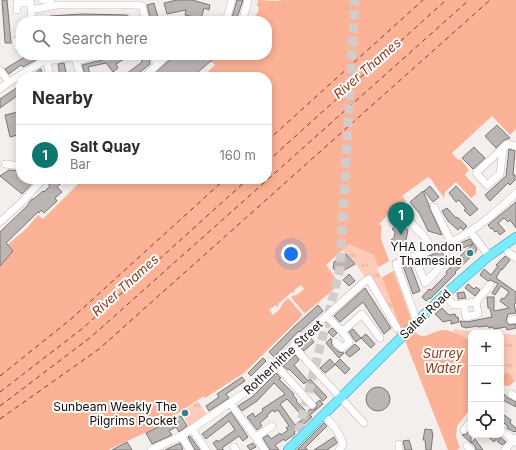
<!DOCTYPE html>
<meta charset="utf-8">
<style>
:root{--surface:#fff;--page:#f7f7f7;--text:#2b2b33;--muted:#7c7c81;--line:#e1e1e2;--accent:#0f766e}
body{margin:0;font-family:Inter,sans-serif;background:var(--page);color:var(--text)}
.controls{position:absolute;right:12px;bottom:12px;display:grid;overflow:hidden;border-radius:8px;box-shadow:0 2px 10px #0003}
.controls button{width:36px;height:36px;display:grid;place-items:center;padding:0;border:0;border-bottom:1px solid var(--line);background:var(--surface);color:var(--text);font:20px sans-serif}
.you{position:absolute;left:291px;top:254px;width:14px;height:14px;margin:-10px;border:3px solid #fff;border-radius:50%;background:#1a73e8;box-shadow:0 0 0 6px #1a73e833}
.badge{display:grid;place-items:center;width:26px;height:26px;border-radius:50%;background:var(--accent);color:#fff;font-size:13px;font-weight:700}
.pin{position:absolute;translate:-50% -33px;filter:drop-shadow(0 1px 2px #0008)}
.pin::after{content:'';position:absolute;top:21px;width:14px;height:12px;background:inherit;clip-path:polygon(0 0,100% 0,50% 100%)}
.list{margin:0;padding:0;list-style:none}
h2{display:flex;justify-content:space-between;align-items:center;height:52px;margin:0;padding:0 16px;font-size:17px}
h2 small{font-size:13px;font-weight:400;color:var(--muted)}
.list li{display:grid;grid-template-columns:26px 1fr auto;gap:12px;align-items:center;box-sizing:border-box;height:60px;padding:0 16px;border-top:1px solid var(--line)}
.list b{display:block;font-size:15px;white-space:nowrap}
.list p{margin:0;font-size:13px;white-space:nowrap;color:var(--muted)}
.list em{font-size:13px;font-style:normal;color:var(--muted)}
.icon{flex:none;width:22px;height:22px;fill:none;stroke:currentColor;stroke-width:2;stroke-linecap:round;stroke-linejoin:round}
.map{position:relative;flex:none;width:516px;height:450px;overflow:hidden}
.search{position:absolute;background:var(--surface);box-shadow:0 2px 10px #0003;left:16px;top:16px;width:256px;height:44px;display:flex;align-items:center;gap:10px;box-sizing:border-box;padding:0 14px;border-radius:16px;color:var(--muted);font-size:15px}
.panel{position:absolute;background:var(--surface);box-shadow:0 2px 10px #0003;left:16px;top:72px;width:256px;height:112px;border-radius:16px}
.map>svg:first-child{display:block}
</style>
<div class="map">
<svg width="516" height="450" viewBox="0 0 516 450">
<defs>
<pattern id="grass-tufts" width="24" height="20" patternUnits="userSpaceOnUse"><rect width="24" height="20" fill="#ffccba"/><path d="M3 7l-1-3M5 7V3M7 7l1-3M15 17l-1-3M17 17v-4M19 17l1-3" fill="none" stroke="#d9ae9f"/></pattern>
</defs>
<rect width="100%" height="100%" fill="#f4eeec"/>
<!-- grass -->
<path fill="url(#grass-tufts)" d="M349 243 374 255 379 267 397 258 418 315 397 335 364 276 358 267 342 250Z
M454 329 481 333 497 331 505 334 516 335V370L515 372 516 373V381L514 382 509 374 501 372V333H471V341L454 333Z
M198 401 207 415 189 428 182 412Z"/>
<!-- water -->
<path fill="#fcb297" d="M258 0 276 1 283 0H516V129L510 135 492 116 452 153 458 160 460 159 469 170 465 175 476 187V194L471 198 456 182 445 192 444 198 430 178 428 177 402 196 406 201 392 216 389 214 379 224 382 226 381 230V239L416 333C424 341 434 330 443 330 453 330 463 337 471 341V408L457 426 456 437 460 448 457 450H448L406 343 374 255 349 244 326 265 340 284 302 316 244 373 205 398 204 396 166 421V423L108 450H0V266L13 251 7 245 26 229 38 215 43 219 83 179H267V77H202L215 65 211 61 218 55H267V21H251L250 19C257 17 258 13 259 7L257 6Z
M501 372 510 374 514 382 509 386 501 385Z"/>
<!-- pier -->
<path fill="#f4eeec" d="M391 260 395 270 381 278 377 268Z
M301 285 304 289 298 294 291 297 304 313 306 312 302 316V314L288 298 284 302 279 310 273 315 269 310 276 305 277 307 279 306 278 304 292 292 294 293 295 291 294 290Z"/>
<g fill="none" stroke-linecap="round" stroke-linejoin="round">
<!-- ferry -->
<path stroke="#8b3a1b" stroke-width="1" stroke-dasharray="5 4" stroke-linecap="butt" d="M267 141 423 0
M267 162 446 0
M0 376 71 319 225 179
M0 392 83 328 248 179
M0 406 91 337 469 0
M0 419 99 349 490 0"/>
</g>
<!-- building -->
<path fill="#bbb6b4" stroke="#7c7775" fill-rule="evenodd" d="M2 0H7L11 43H5Z
M177 0H192L210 5 209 10 204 8 201 19 185 15 186 10 167 14 164 3Z
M237 0H243L236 21H231Z
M154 3 159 21H151L147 5Z
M83 14 127 15 135 21 125 20 41 21 50 17V16Z
M30 55H38L39 58 23 67 21 65 9 74 5 69 26 56V57Z
M106 55H108L112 59 118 55H133L134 56 124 59 116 64 118 68 113 72 106 63 88 67 90 74 92 77H86L82 65 103 60Z
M140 55H148L150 64 134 77H122L142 62Z
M175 55H190L193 59 198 55H218L192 77H151Z
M64 63 67 77H60L58 64Z
M41 69 43 77H31L40 69Z
M21 85V93L0 108V99Z
M18 112 20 117H21V134L10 137 5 115Z
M497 125 510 138 504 140 496 148 485 136Z
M474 147 485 158 473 169 462 158Z
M509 149 515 151 513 175H515V180L510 185 508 183 490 201 485 195 506 176Z
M9 170 21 171V179H36L22 194 0 176Z
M50 179H66L57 187 62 192 55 198 57 201 44 213 41 210 39 213 38 212 6 243 13 251 0 266V232L27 206 31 200 35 198 43 191 44 192 50 186 47 182Z
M430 186 439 197 433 202 424 191Z
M456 186 478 209 470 216 464 210 466 209 459 200 456 202 449 193Z
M423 191 429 205 430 209 442 235 428 231 420 214 410 202Z
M516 202V228L510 220 508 222 504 218 498 223 505 231 500 235 497 231 495 232 492 228 491 229 488 225Z
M447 208 456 218 457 217 467 226 463 230 460 227 458 230 448 221 442 211Z
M400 221 408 230 405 244 395 248V246H393L391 240 394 238 395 232 392 229Z
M470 239 477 249 475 253 455 272 456 273 430 299 429 298 426 301 422 297 429 289 431 290 447 274 446 272 457 260H456L473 244 453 252 451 247Z
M442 251 444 256 424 265 421 259Z
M346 254 355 264 341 272H337L333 268 334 262Z
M505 256 510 260 502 270 501 269 496 278 516 292V303L514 304 516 313 508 314 506 321 509 325 516 324V328L507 330 506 327 494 329 493 327 489 328 488 326 478 327V326L465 328V327H462L460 321 467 322 492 317 490 308H488L487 297H494V311L509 308 500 301 502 298 504 299 509 292 501 286 495 295 492 293 498 284 491 280 488 281 480 275 484 269 491 275 498 266 496 265Z
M410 264 420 291 413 294 403 266Z
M349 274 355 281 349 286 343 280Z
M468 284 474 289 476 287 480 290 475 296 465 288Z
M365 288 391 328 384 334 363 302 340 322 334 316Z
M464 292 466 298 458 299 457 293Z
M318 305 323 311 300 332 299 331 274 357 269 352 295 326Z
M442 308 449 315 455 314 456 317H458L459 322 451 324V320L443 322 435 314Z
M332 328 337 333 333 337 328 332Z
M353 329 361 338 356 342 349 332Z
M366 334 375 344 371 348 361 338Z
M310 337 314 342 304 351 300 346Z
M331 338 332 346 339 352 344 353 339 358 326 343Z
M355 344 360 349 350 357 345 353Z
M295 355 299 360 294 365 308 381 310 379 327 397 323 401 305 382 304 384 289 369 288 370 283 366Z
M263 358 266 361 251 376 248 373Z
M330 359 335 365 325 373 320 368Z
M340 359 350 369 345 374 335 364Z
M276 373 281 378 279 379 294 394 293 395 297 400 296 401 307 412 310 409 313 410 316 408V403L320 400 323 404 310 415 312 417 302 426 294 432 295 434 285 441 284 439 275 445 279 450H270L263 438 268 435 271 439 280 433 281 435 288 430 286 428 289 426 278 410 274 412 273 410 267 415 268 416 260 423 262 426 257 430 247 417 253 413 255 417 263 411 262 409 285 394 274 383 257 401 242 411 238 406 252 397ZM287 399 304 418 295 425 280 404Z
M242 377 245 381 226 394 229 398 209 411 206 406 219 397 217 394Z
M366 399a12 12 0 1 1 24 0a12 12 0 1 1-24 0Z
M501 391 508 398 516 402V407L501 399Z
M231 412 248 437 243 441 239 436 222 448 224 450H218L213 443 217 440 218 442 235 430 229 421 206 439 202 434Z
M501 413 511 420 510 423 516 428V432L515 431 514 432 507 428 508 426 501 421Z
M181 416 187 426 179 432 176 427 169 431 172 435 152 444 146 433Z
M324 423 327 426 305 448 308 450H297Z
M425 429 432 430V433H433L431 450H426L425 440H423Z
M471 429V443L475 439 483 450H476L475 446 462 435 466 434Z
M486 435H495L498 437 494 442Z
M190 436 197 446 200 450H195L188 437Z
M334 437 337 443 327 450H314Z
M500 437 506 442 502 445 497 441Z
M409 440 412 450H405L403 441Z
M127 442 132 450H112Z
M180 443 183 449 181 450H165Z
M253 443 256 447 250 450 247 446Z"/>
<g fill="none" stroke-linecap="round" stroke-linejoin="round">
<!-- major-tunnel -->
<path stroke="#d2cccb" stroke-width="9" stroke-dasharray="9 4.5" stroke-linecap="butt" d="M295 445 340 269 355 0"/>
<!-- minor casing -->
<g stroke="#c1bbb9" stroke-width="8">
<path id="minor" d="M42 0H51
M31 5 32 21
M17 10V3H31
M31 10 57 5H138L142 6 146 21
M226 21 232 0
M241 21 243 19 248 0
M16 41 17 47 21 48
M43 55 47 61 50 77
M153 55 157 65
M76 61 81 77
M0 70 9 82
M144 77 168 55
M0 89 9 82 42 62 71 57 74 58 76 61 101 55
M503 148 500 174 487 185 476 173 503 148 507 144 516 146
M5 164 21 166
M434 207 451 242
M405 217 423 235 432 249
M0 222 24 200 43 179
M470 231 489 256
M508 252 516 258
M414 256 425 283 442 265
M444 295 454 305 476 302 490 285
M464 304 466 317 478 314 476 302
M415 316 396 264C414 256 433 250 451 242 474 231 498 211 516 193
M327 317 340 329 344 330 362 314 380 338
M511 320 516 319
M336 342 342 348 349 343V341L340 329
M293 346 364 423
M276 365 312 405
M511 394 516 397
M230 403 265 450
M324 415C332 424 340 432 343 445L339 450
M192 429 206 450
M464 430 471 421
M501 430 516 442
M181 436 190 450
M256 437 272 426
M467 446 471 450
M234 447 236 450
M151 450 181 436 249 390 265 377 293 346 364 282 369 279 397 328
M399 450V444
M505 450 515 438"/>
</g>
<!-- major casing -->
<g stroke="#1b95a9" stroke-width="10">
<path id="major" d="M288 450 444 295 489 256 516 237"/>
</g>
<!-- minor -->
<use href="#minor" stroke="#fff" stroke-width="7"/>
<!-- major -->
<use href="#major" stroke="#7aebfe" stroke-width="9"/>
</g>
<!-- markers -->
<g fill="#397e8c" stroke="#fffdfc" stroke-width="1.5">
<circle cx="470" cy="253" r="4"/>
<circle cx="185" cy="413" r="4"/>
</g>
<g text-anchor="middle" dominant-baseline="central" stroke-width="4" stroke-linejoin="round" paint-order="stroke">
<!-- poi labels -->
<g font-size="12" fill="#0f0e0d" stroke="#fffdfc" text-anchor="end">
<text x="462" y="246">YHA London<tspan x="462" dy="14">Thameside</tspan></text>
<text x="177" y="406">Sunbeam Weekly The<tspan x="177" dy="14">Pilgrims Pocket</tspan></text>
</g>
<!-- street labels -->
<g font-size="12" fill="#0f0e0d" stroke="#fffdfc">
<text transform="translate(425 314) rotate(-44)">Salter Road</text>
<text transform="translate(283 357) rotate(-43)">Rotherhithe Street</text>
</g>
<!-- water labels -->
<g font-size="13" font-style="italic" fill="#8b3a1b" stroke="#fffdfc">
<text transform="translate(367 68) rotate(-41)">River Thames</text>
<text transform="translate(125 285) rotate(-42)">River Thames</text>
<text x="443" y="353">Surrey<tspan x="443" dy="15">Water</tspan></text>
</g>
</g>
</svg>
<div class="controls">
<button>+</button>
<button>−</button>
<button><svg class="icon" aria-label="locate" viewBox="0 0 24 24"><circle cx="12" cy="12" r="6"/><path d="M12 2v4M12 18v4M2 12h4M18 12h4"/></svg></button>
</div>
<div class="you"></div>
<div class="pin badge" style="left:401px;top:235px">1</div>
<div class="search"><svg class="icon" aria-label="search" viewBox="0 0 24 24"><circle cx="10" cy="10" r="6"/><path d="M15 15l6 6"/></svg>Search here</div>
<section class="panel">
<h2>Nearby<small></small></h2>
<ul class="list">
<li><span class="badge">1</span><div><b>Salt Quay</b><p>Bar</p></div><em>160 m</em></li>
</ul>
</section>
</div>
